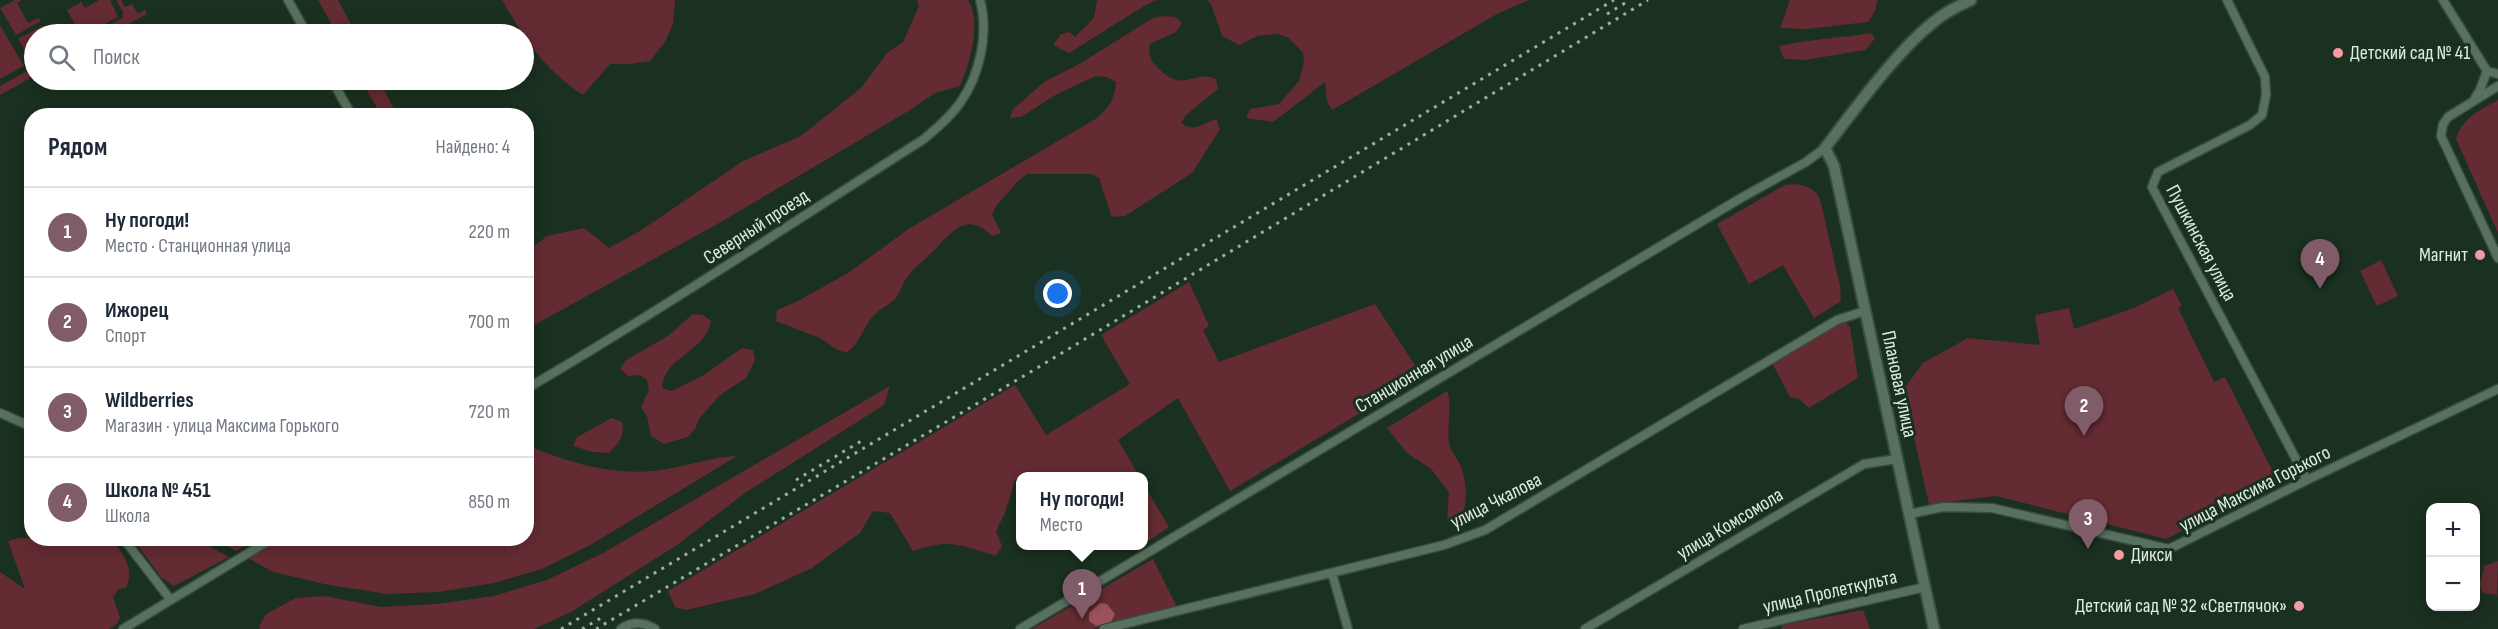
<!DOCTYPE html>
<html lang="ru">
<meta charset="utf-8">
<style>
:root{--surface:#fff;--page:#f2f2f3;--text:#1f2937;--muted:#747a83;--line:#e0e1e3;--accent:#7f5c67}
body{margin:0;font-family:"Sofia Sans Condensed",sans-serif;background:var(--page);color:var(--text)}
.controls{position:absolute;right:18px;bottom:18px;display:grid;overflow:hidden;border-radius:12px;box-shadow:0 3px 15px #0003}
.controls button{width:54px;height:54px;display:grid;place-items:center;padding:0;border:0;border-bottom:2px solid var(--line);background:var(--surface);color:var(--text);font:30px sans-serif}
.you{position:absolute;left:1058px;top:294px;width:21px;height:21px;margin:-15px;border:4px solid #fff;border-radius:50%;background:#1a73e8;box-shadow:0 0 0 9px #1a73e833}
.badge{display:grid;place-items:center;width:39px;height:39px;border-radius:50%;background:var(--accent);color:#fff;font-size:20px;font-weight:700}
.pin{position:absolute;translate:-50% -50px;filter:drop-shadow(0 2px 3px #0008)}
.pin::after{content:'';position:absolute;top:32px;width:21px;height:18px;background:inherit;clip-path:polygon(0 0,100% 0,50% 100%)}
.popup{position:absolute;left:1016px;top:472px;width:132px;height:78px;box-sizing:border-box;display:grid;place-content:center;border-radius:12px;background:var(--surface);filter:drop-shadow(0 2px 4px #0005);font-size:20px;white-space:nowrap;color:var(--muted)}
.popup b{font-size:22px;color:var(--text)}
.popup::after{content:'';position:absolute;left:50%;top:100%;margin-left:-12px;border:12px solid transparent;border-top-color:var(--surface)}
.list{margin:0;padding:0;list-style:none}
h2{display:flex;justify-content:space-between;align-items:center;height:78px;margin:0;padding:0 24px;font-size:26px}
h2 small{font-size:20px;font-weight:400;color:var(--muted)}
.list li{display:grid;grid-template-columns:39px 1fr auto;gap:18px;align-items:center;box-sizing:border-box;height:90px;padding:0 24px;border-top:2px solid var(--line)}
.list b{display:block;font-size:22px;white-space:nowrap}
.list p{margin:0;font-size:20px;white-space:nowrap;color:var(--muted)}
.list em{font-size:20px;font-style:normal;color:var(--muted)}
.icon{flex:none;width:33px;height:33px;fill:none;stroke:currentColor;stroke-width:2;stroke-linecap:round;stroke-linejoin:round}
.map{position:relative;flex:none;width:2498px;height:629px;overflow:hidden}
.search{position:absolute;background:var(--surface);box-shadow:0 3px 15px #0003;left:24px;top:24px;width:510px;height:66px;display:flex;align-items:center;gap:15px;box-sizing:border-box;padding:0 21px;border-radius:33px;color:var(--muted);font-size:22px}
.panel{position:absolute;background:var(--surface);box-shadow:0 3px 15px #0003;left:24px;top:108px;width:510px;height:438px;border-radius:24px}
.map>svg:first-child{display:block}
</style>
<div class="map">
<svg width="2498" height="629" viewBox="0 0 2498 629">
<rect width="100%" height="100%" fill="#1a3020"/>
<!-- green -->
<path fill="#642b32" d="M15 0H22L17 3 28 23 38 18 41 21 16 35 0 8Z
M99 0H110L118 17 86 34H80L67 10 81 2 85 8Z
M116 0H121L125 7 132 4 138 14 145 10 147 14 109 34H93L122 18 123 12Z
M318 0H338L356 34H337Z
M502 0H675L673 24 665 42 650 61 630 64H610L583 95C544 70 525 39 502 0Z
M917 0H968C982 22 970 63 960 86L935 93 910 110 721 222 527 329 526 252 529 250 547 236 584 228 609 248 640 231 743 161 801 136 861 88 887 53 903 42 919 6Z
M1097 0H1157L1144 6 1069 53 1053 45 1061 34 1070 32 1075 37 1094 18Z
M1207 0H1529L1497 14 1332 110 1327 101 1325 82 1273 122 1246 118 1250 109 1279 104 1299 81 1304 62 1303 53 1289 38 1278 34 1257 36 1239 45 1222 36 1211 4Z
M1790 0H1878L1874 13 1868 22 1806 29 1780 28Z
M1164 16 1175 17 1182 23 1176 32 1150 44C1148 56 1151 61 1159 69 1185 94 1192 69 1216 79L1218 89 1186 115 1181 123C1195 133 1201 124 1216 119L1220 129 1192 173 1125 216 1112 217 1099 178 1091 174H1027L1019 180 996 206 992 215 1001 233 992 236C962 206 947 241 925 259 918 265 912 270 906 279 902 285 900 293 895 299 887 307 876 310 870 320 861 333 859 344 846 353L836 349 820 338 776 321 777 310 796 302 848 273 910 228 1097 118C1109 107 1115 99 1116 82L1107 77 1096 76 1057 94 1021 117 1010 118 1013 109 1044 82 1081 63 1153 18Z
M0 25 24 66 0 79Z
M42 26 45 27 44 30 34 34V62L32 63 18 39Z
M1871 33 1875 38 1866 50 1805 60 1784 59 1779 46C1810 39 1840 38 1871 33Z
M34 67V76L0 95V86Z
M361 80H379L397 115H381Z
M2498 100V233L2456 139C2462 118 2480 110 2498 100Z
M1795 184C1807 186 1814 188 1820 199L1840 286 1841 301 1814 318 1783 265 1749 284 1717 224 1785 185Z
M2381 260 2398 296 2377 306 2360 271Z
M1189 282 1209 326 1203 330 1219 362 1375 304 1422 376 1230 491 1178 398 1118 440 1139 476H1036L1030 471 1015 480 1005 513 996 531 1002 546 996 556C960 545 950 538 913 551L890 513 873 511 860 533 812 568 755 594 686 610 675 607 668 591 1015 385 1046 435 1130 384 1101 335Z
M2173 289 2182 306 2178 308 2214 382 2225 377 2278 482 2166 539 1996 496 1929 504 1903 390 1923 363 1968 338 2040 345 2035 315 2069 308 2074 329 2134 308Z
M693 314 703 315 711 321C706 352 664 356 662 388L672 391 704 375 742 348 753 350 755 360 746 378 720 395 699 419 695 429 688 437 664 444 651 436 647 416 641 407 649 390 647 380 639 375 628 376 620 369 626 360 668 336Z
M1845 322 1850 327 1858 378 1809 408 1799 399 1790 397 1772 363 1838 324Z
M890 386 884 405 745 493 677 545 571 612 534 629H260L259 627 266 614 296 598 324 596 381 607 436 604 494 596 547 580 603 553Z
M1447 391C1452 399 1447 430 1449 443 1450 450 1456 457 1460 464 1467 481 1468 502 1461 520L1447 519 1449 492 1431 469 1407 453 1387 428Z
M612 418 622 422C625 437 619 443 609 453L593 452 573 446 577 437Z
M527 445C566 462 610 475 654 471 682 468 709 457 737 456L592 544 542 569 494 583 438 592 387 594 324 584 273 572 248 558 282 539 526 538Z
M1144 485 1169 527 1144 544Z
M20 538 54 539 65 541 111 539C123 552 135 570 126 587L118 590 113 597 120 618 116 625 109 629H0V572L25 589 8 541Z
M133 539H197L229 557 174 586 161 577Z
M216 539H258L236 551Z
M1153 559 1177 607 1092 629H1032Z
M2498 561 2497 595 2483 593 2480 585 2484 566Z
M1863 610 1870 629H1781L1783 625Z"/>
<!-- water -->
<path fill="#9a5159" d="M1100 603 1107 604 1115 614 1111 622 1096 626 1089 621V613Z"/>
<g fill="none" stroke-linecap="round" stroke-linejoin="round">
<!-- minor casing -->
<g stroke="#384b3d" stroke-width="11">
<path id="minor" d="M288 0 307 34
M2227 0 2265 77 2266 95 2262 115 2250 125 2158 172 2152 187 2307 480
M2443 0 2487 71 2498 74
M332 80 352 116
M2498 86 2448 117 2443 124 2441 136 2498 258
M2475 98 2480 90 2487 71
M526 389C661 310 792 223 924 139 937 128 950 117 960 103 980 75 989 33 980 0
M0 413 32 427
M1909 514 1943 507 1992 508 2169 549 2307 480 2498 389
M123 538 170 599
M1332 573 1348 629
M123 629 273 538
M621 629C632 621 645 622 655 629
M1020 629 1741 198 1806 162 1825 148
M1104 629 1444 545 1485 530 1837 320 1865 311
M1585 629 1864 464 1897 459
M1743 629 1925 587"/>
</g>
<!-- tertiary casing -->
<g stroke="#384b3d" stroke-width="14">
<path id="tertiary" d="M1934 629 1834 166 1825 148C1856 108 1904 40 1946 13 1954 8 1963 4 1971 0"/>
</g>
<!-- minor -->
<use href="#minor" stroke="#58715e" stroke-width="8"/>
<!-- tertiary -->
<use href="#tertiary" stroke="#58715e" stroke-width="10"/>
<!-- rail -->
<path stroke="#9dada0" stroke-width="3" stroke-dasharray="3 6" stroke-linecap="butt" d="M1607 14 1630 0
M796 480 863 440
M561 629 1614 0
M582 629 601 618
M596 629 1027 374 1648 0"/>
</g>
<!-- markers -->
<g fill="#f49aa2" stroke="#1a3020" stroke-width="2">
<circle cx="2338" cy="53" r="6"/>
<circle cx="2480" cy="255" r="6"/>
<circle cx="2119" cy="555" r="6"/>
<circle cx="2299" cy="606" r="6"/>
</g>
<g text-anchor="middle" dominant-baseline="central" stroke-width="6" stroke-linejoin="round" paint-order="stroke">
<!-- poi labels -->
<g font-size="20" fill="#deebe0" stroke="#1a3020" text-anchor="start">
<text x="2350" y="53">Детский сад № 41</text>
<text x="2468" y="255" text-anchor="end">Магнит</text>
<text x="2131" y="555">Дикси</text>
<text x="2287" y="606" text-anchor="end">Детский сад № 32 «Светлячок»</text>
</g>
<!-- street labels -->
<g font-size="20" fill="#deebe0" stroke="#1a3020">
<text transform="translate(756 227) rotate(-33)">Северный проезд</text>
<text transform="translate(2201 243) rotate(62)">Пушкинская улица</text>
<text transform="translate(1414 374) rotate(-31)">Станционная улица</text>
<text transform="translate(1899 384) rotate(78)">Плановая улица</text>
<text transform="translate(2255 489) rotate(-27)">улица Максима Горького</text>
<text transform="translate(1496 501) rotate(-27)">улица Чкалова</text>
<text transform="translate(1730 524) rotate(-31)">улица Комсомола</text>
<text transform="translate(1830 592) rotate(-13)">улица Пролеткульта</text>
</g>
</g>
</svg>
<div class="controls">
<button>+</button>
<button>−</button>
</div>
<div class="you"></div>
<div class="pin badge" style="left:1082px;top:619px">1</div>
<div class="popup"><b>Ну погоди!</b>Место</div>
<div class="pin badge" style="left:2084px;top:436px">2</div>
<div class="pin badge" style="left:2088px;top:549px">3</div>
<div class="pin badge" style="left:2320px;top:289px">4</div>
<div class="search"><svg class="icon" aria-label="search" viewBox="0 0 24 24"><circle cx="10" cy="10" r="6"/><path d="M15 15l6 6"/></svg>Поиск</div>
<section class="panel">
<h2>Рядом<small>Найдено: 4</small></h2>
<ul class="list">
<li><span class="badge">1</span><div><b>Ну погоди!</b><p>Место · Станционная улица</p></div><em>220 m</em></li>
<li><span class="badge">2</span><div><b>Ижорец</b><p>Спорт</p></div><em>700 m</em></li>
<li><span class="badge">3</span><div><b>Wildberries</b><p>Магазин · улица Максима Горького</p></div><em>720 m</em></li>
<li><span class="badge">4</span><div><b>Школа № 451</b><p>Школа</p></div><em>850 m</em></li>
</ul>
</section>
</div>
